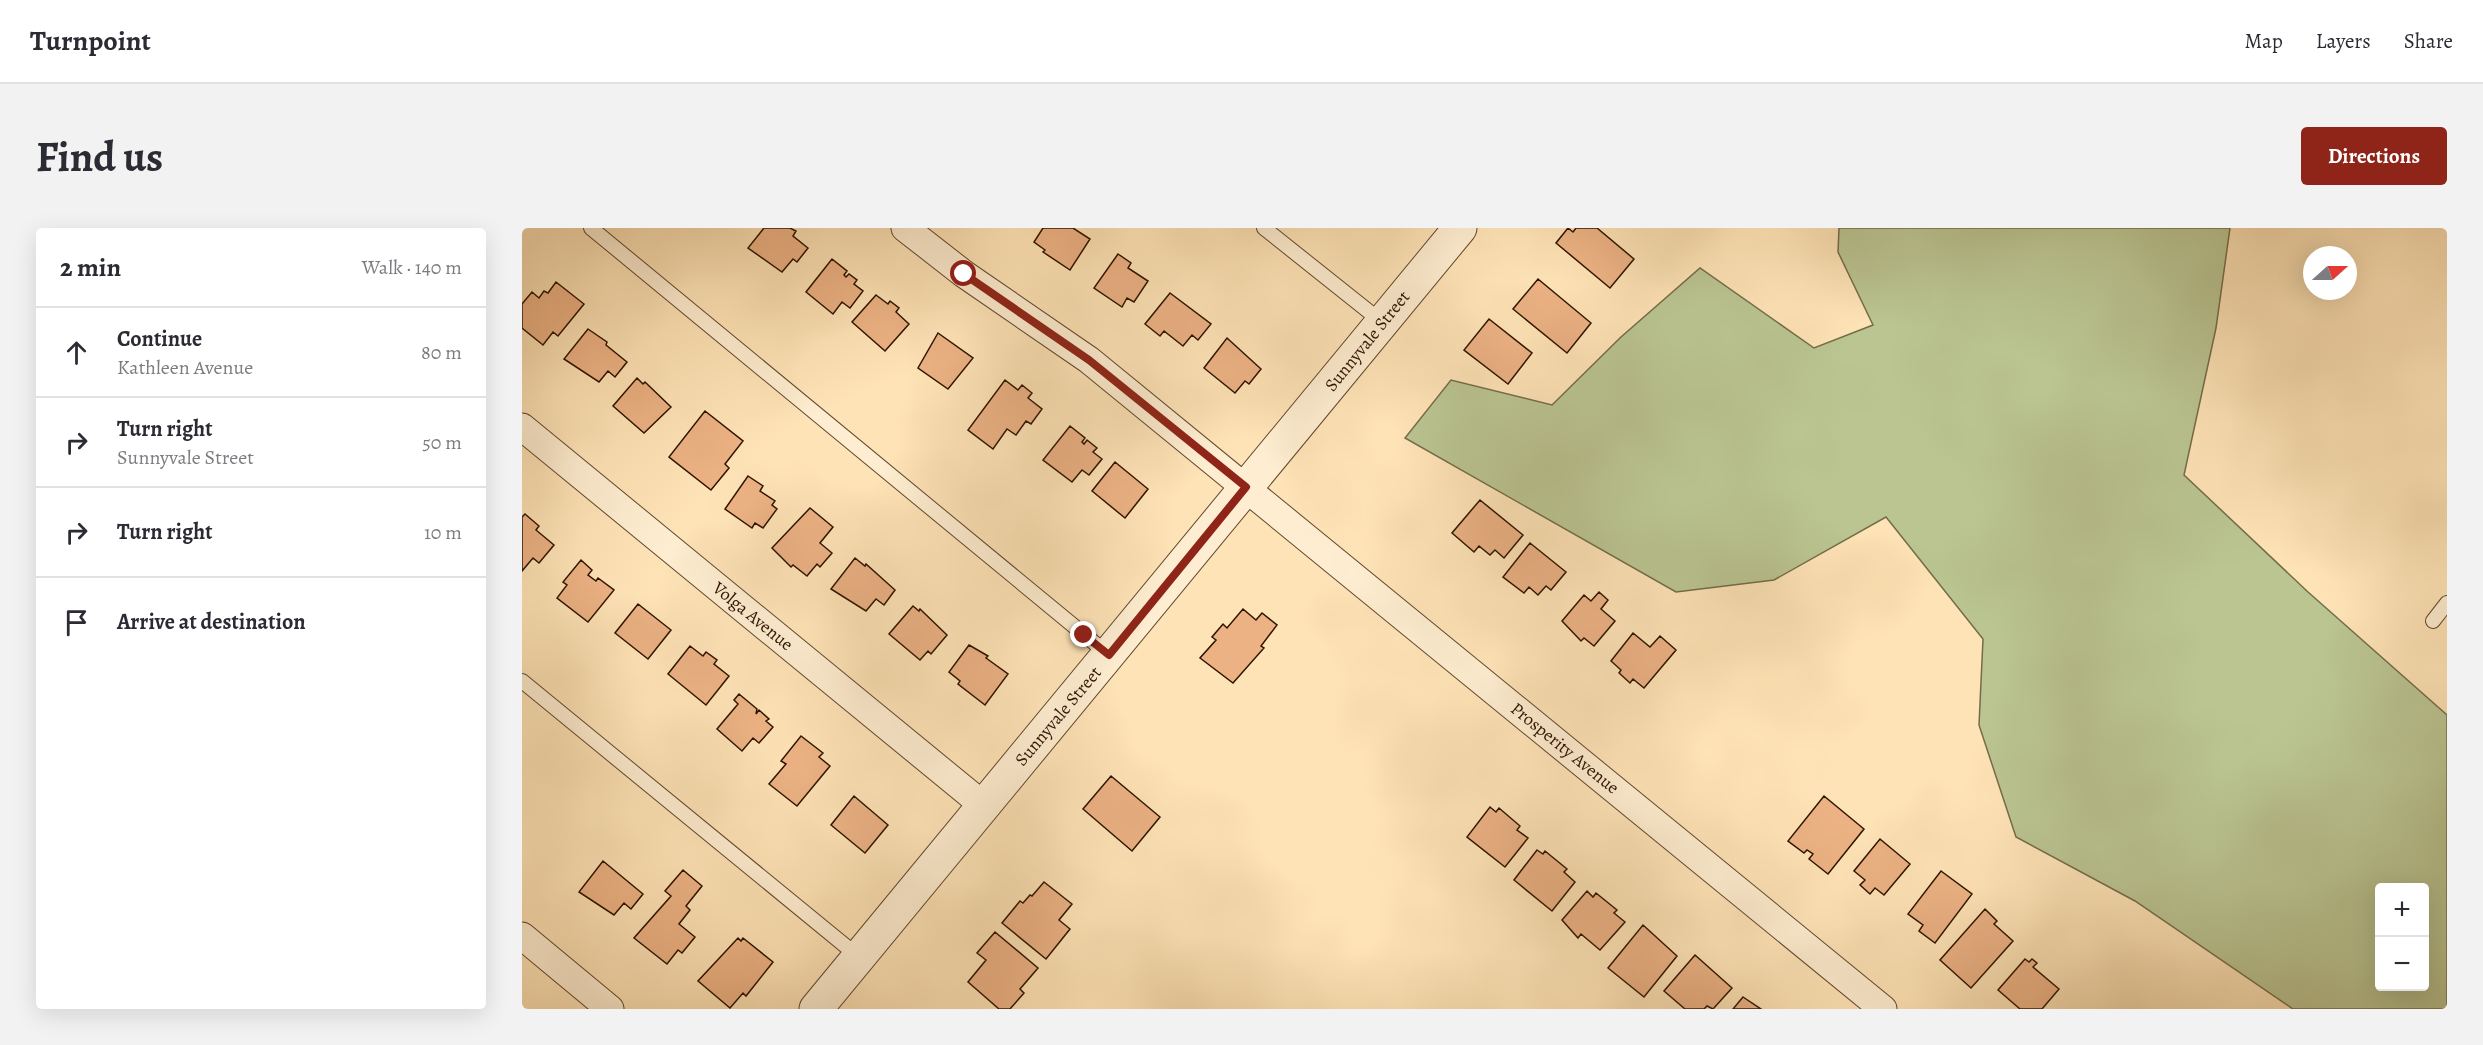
<!DOCTYPE html>
<meta charset="utf-8">
<style>
:root{--surface:#fff;--page:#f2f2f3;--text:#2b2b33;--muted:#7c7c81;--line:#e1e1e2;--accent:#8f2418}
body{margin:0;font-family:Alegreya,serif;background:var(--page);color:var(--text)}
.controls{position:absolute;right:18px;bottom:18px;display:grid;overflow:hidden;border-radius:6px;box-shadow:0 6px 24px #0002}
.controls button{width:54px;height:54px;display:grid;place-items:center;padding:0;border:0;border-bottom:2px solid var(--line);background:var(--surface);color:var(--text);font:30px sans-serif}
.compass{position:absolute;left:1781px;top:18px;width:54px;height:54px;border-radius:50%;background:var(--surface);box-shadow:0 6px 24px #0002;rotate:69deg}
.stop{position:absolute;width:18px;height:18px;margin:-14px;border:4px solid #8f2418;border-radius:50%;background:#fff}
.stop.end{background:#8f2418;border-color:#fff;box-shadow:0 2px 6px #0008}
.list{margin:0;padding:0;list-style:none}
h2{display:flex;justify-content:space-between;align-items:center;height:78px;margin:0;padding:0 24px;font-size:26px}
h2 small{font-size:20px;font-weight:400;color:var(--muted)}
.list li{display:grid;grid-template-columns:39px 1fr auto;gap:18px;align-items:center;box-sizing:border-box;height:90px;padding:0 24px;border-top:2px solid var(--line)}
.list b{display:block;font-size:22px;white-space:nowrap}
.list p{margin:0;font-size:20px;white-space:nowrap;color:var(--muted)}
.list em{font-size:20px;font-style:normal;color:var(--muted)}
.icon{flex:none;width:33px;height:33px;fill:none;stroke:currentColor;stroke-width:2;stroke-linecap:round;stroke-linejoin:round}
.map{position:relative;flex:none;width:1925px;height:781px;overflow:hidden;border-radius:6px}
header{display:flex;align-items:center;gap:36px;box-sizing:border-box;height:84px;padding:0 30px;background:var(--surface);border-bottom:2px solid var(--line)}
header strong{font-size:28px}
nav{display:flex;gap:33px;margin-inline-start:auto;font-size:21px}
.intro{display:flex;align-items:center;justify-content:space-between;box-sizing:border-box;height:144px;padding:0 36px}
h1{margin:0;font-size:42px}
.button{padding:15px 27px;border-radius:6px;background:var(--accent);color:#fff;font-size:21px;font-weight:700}
main{display:flex;gap:36px;padding:0 36px}
aside{flex:1;background:var(--surface);border-radius:6px;box-shadow:0 6px 24px #0002}
.map>svg:first-child{display:block}
</style>
<header>
<strong>Turnpoint</strong>
<nav><a>Map</a><a>Layers</a><a>Share</a></nav>
</header>
<div class="intro"><h1>Find us</h1><a class="button">Directions</a></div>
<main>
<aside>
<h2>2 min<small>Walk · 140 m</small></h2>
<ul class="list">
<li><svg class="icon" aria-label="ahead" viewBox="0 0 24 24"><path d="M12 20V5M6 11l6-6 6 6"/></svg><div><b>Continue</b><p>Kathleen Avenue</p></div><em>80 m</em></li>
<li><svg class="icon" aria-label="right" viewBox="0 0 24 24"><path d="M7 20v-9h11M14 6l5 5-5 5"/></svg><div><b>Turn right</b><p>Sunnyvale Street</p></div><em>50 m</em></li>
<li><svg class="icon" aria-label="right" viewBox="0 0 24 24"><path d="M7 20v-9h11M14 6l5 5-5 5"/></svg><div><b>Turn right</b></div><em>10 m</em></li>
<li><svg class="icon" aria-label="arrive" viewBox="0 0 24 24"><path d="M6 21V4h12l-3 4 3 4H6"/></svg><div><b>Arrive at destination</b></div></li>
</ul>
</aside>
<div class="map">
<svg width="1925" height="781" viewBox="0 0 1925 781">
<rect width="100%" height="100%" fill="#fee3b6"/>
<filter id="stains"><feTurbulence type="fractalNoise" baseFrequency=".00333" numOctaves="4"/><feColorMatrix values="0 0 0 0 .2 0 0 0 0 .09 0 0 0 0 .02 0 0 0 .5 -.17"/></filter>
<radialGradient id="worn" r=".72"><stop offset=".6" stop-color="#630" stop-opacity="0"/><stop offset="1" stop-color="#630" stop-opacity=".3"/></radialGradient>
<!-- green -->
<path fill="#bac592" stroke="#746c49" stroke-width="1.5" fill-rule="evenodd" d="M1317 0H1708L1694 100 1662 247 1786 364 1925 487V781H1771L1613 673 1494 609 1457 497 1461 411 1364 289 1252 352 1154 364 883 210 929 152 1030 177 1099 109 1178 40 1292 120 1351 97 1316 24ZM1858 660H1902V758H1858Z"/>
<!-- building -->
<path fill="#ecb284" stroke="#2e1300" stroke-width="1.5" d="M242 0H268L274 3 271 8 286 20 275 34 271 31 260 44 226 20Z
M521 0H551L568 11 548 42 521 24 523 22 512 14Z
M1046 0 1051 4 1054 0H1075L1112 31 1088 60 1034 15Z
M596 26 609 35 606 40 626 53 612 74 605 70 600 79 572 60Z
M310 31 325 43 322 47 324 49 327 46 335 52 332 56 341 63 328 80 320 74 311 86 284 64Z
M1016 51 1069 95 1045 125 991 81Z
M34 54 62 76 36 108 31 104 21 117 0 100V76L10 64 17 70 22 63 26 65Z
M648 65 689 96 676 112 670 107 661 118 642 103 638 108 623 96Z
M354 67 366 76 368 73 377 80 374 84 387 96 363 123 330 94Z
M967 91 1010 125 986 156 942 122Z
M66 101 85 114 84 117 105 134 93 149 86 143 77 154 42 131Z
M416 105 451 130 426 161 396 140Z
M705 110 739 141 727 156 723 153 713 165 682 140Z
M115 150 121 156 123 154 149 179 122 205 91 178Z
M483 152 496 162 500 157 510 165 506 170 520 181 509 196 504 193 494 207 485 201 471 221 446 202Z
M183 183 221 213 203 236 207 240 189 262 147 229Z
M548 198 563 210 560 214 562 216 565 212 575 220 571 224 580 231 567 247 560 242 550 254 521 232Z
M593 234 626 261 603 290 570 263Z
M226 248 241 258 238 263 253 273 250 277 255 281 241 300 233 295 230 300 203 281Z
M958 272 1001 307 982 330 973 322 968 327 957 318 952 324 930 305Z
M288 280 311 299 298 315 310 325 298 339 295 336 285 348 271 337 269 339 250 320Z
M3 286 17 298 14 302 32 317 17 335 11 330 0 343V289Z
M1008 315 1044 344 1029 362 1024 358 1016 367 1007 359 1002 365 981 349Z
M333 330 343 338 344 336 373 362 362 377 354 371 344 383 309 361Z
M59 332 70 342 66 347 74 353 76 350 92 362 66 394 35 370 45 357 41 354Z
M1077 364 1086 372 1079 381 1093 393 1072 418 1062 410 1059 413 1040 393 1062 367 1069 373Z
M116 376 149 402 126 431 93 405Z
M391 378 397 383 398 381 425 407 409 426 406 423 398 432 367 406Z
M721 381 734 392 740 385 755 397 739 418 742 420 711 455 678 430 694 412 690 409 701 396 705 400Z
M1111 405 1128 419 1138 408 1154 422 1122 460 1111 451 1108 455 1097 445 1099 442 1089 433Z
M447 417 466 428 464 430 486 446 463 477 436 456 438 453 427 444Z
M168 418 181 428 184 424 195 432 192 436 207 448 184 477 146 446Z
M217 466 235 481 234 486 237 482 247 491 244 493 251 499 237 515 231 510 220 523 195 501 216 476 212 472Z
M279 508 301 525 297 529 308 538 275 578 247 556 264 536 259 533Z
M589 548 638 589 610 623 561 581Z
M332 568 366 597 343 625 309 597Z
M1302 568 1342 601 1306 646 1287 631 1291 626 1285 622 1282 625 1266 613Z
M968 579 974 584 977 580 998 598 995 602 1006 610 983 639 945 609Z
M1358 611 1388 636 1362 667 1353 660 1348 666 1338 657 1343 652 1332 643Z
M1015 622 1021 626 1023 623 1045 641 1042 644 1053 654 1030 683 992 652Z
M81 633 121 666 109 681 102 675 92 687 57 664Z
M161 642 180 658 164 678 168 682 157 696 173 709 160 725 156 722 145 736 112 710 149 668 143 663Z
M1419 643 1450 666 1413 715 1397 703 1401 697 1386 686Z
M522 654 550 676 537 692 548 701 524 731 480 695 498 673 501 675 508 667 510 668Z
M1065 663 1071 669 1074 665 1095 682 1092 685 1103 694 1078 722 1059 706 1056 710 1040 692Z
M1463 681 1475 693 1472 696 1491 713 1449 760 1418 732Z
M1121 697 1155 728 1122 769 1086 740Z
M473 704 516 740 498 761 502 765 488 781H477L446 754 464 732 455 725Z
M216 710 219 713 221 710 251 734 224 768 221 765 208 780 176 753Z
M1173 727 1210 760 1191 781 1185 778 1182 781H1163L1142 763Z
M1503 731 1507 734 1510 731 1515 735 1511 739 1537 761 1520 781H1498L1476 762Z
M1221 769 1239 781H1211Z"/>
<g fill="none" stroke-linecap="round" stroke-linejoin="round">
<!-- service casing -->
<g stroke="#62472e" stroke-width="16">
<path id="service" d="M69 0 587 427
M742 0 860 94
M1911 393 1925 375
M0 453 337 729"/>
</g>
<!-- minor casing -->
<g stroke="#62472e" stroke-width="29">
<path id="minor" d="M383 0 442 46 567 132 1361 781
M0 199 461 577
M0 708 88 781"/>
</g>
<!-- tertiary casing -->
<g stroke="#62472e" stroke-width="35">
<path id="tertiary" d="M294 781 938 0"/>
</g>
<!-- service -->
<use href="#service" stroke="#feedd0" stroke-width="14"/>
<!-- minor -->
<use href="#minor" stroke="#feedd0" stroke-width="27"/>
<!-- tertiary -->
<use href="#tertiary" stroke="#feedd0" stroke-width="33"/>
</g>
<g fill="none" stroke-linecap="round" stroke-linejoin="round">
<!-- route -->
<path stroke="#8f2418" stroke-width="8" d="M442 46 567 132 724 259 587 427 562 407"/>
</g>
<g text-anchor="middle" dominant-baseline="central" stroke-width="4.5" stroke-linejoin="round" paint-order="stroke">
<!-- street labels -->
<g font-size="18" fill="#2e1300" stroke="#feedd0">
<text transform="translate(845 113) rotate(-51)">Sunnyvale Street</text>
<text transform="translate(231 388) rotate(39)">Volga Avenue</text>
<text transform="translate(536 488) rotate(-50)">Sunnyvale Street</text>
<text transform="translate(1043 520) rotate(39)">Prosperity Avenue</text>
</g>
</g>
<rect width="100%" height="100%" filter="url(#stains)"/>
<rect width="100%" height="100%" fill="url(#worn)"/>
</svg>
<div class="controls">
<button>+</button>
<button>−</button>
</div>
<svg class="compass" viewBox="-18 -18 36 36"><path d="M0-13l5 13h-10z" fill="#e53935"/><path d="M0 13l5-13h-10z" fill="#7c7c81"/></svg>
<div class="stop" style="left:442px;top:46px"></div>
<div class="stop end" style="left:562px;top:407px"></div>
</div>
</main>
